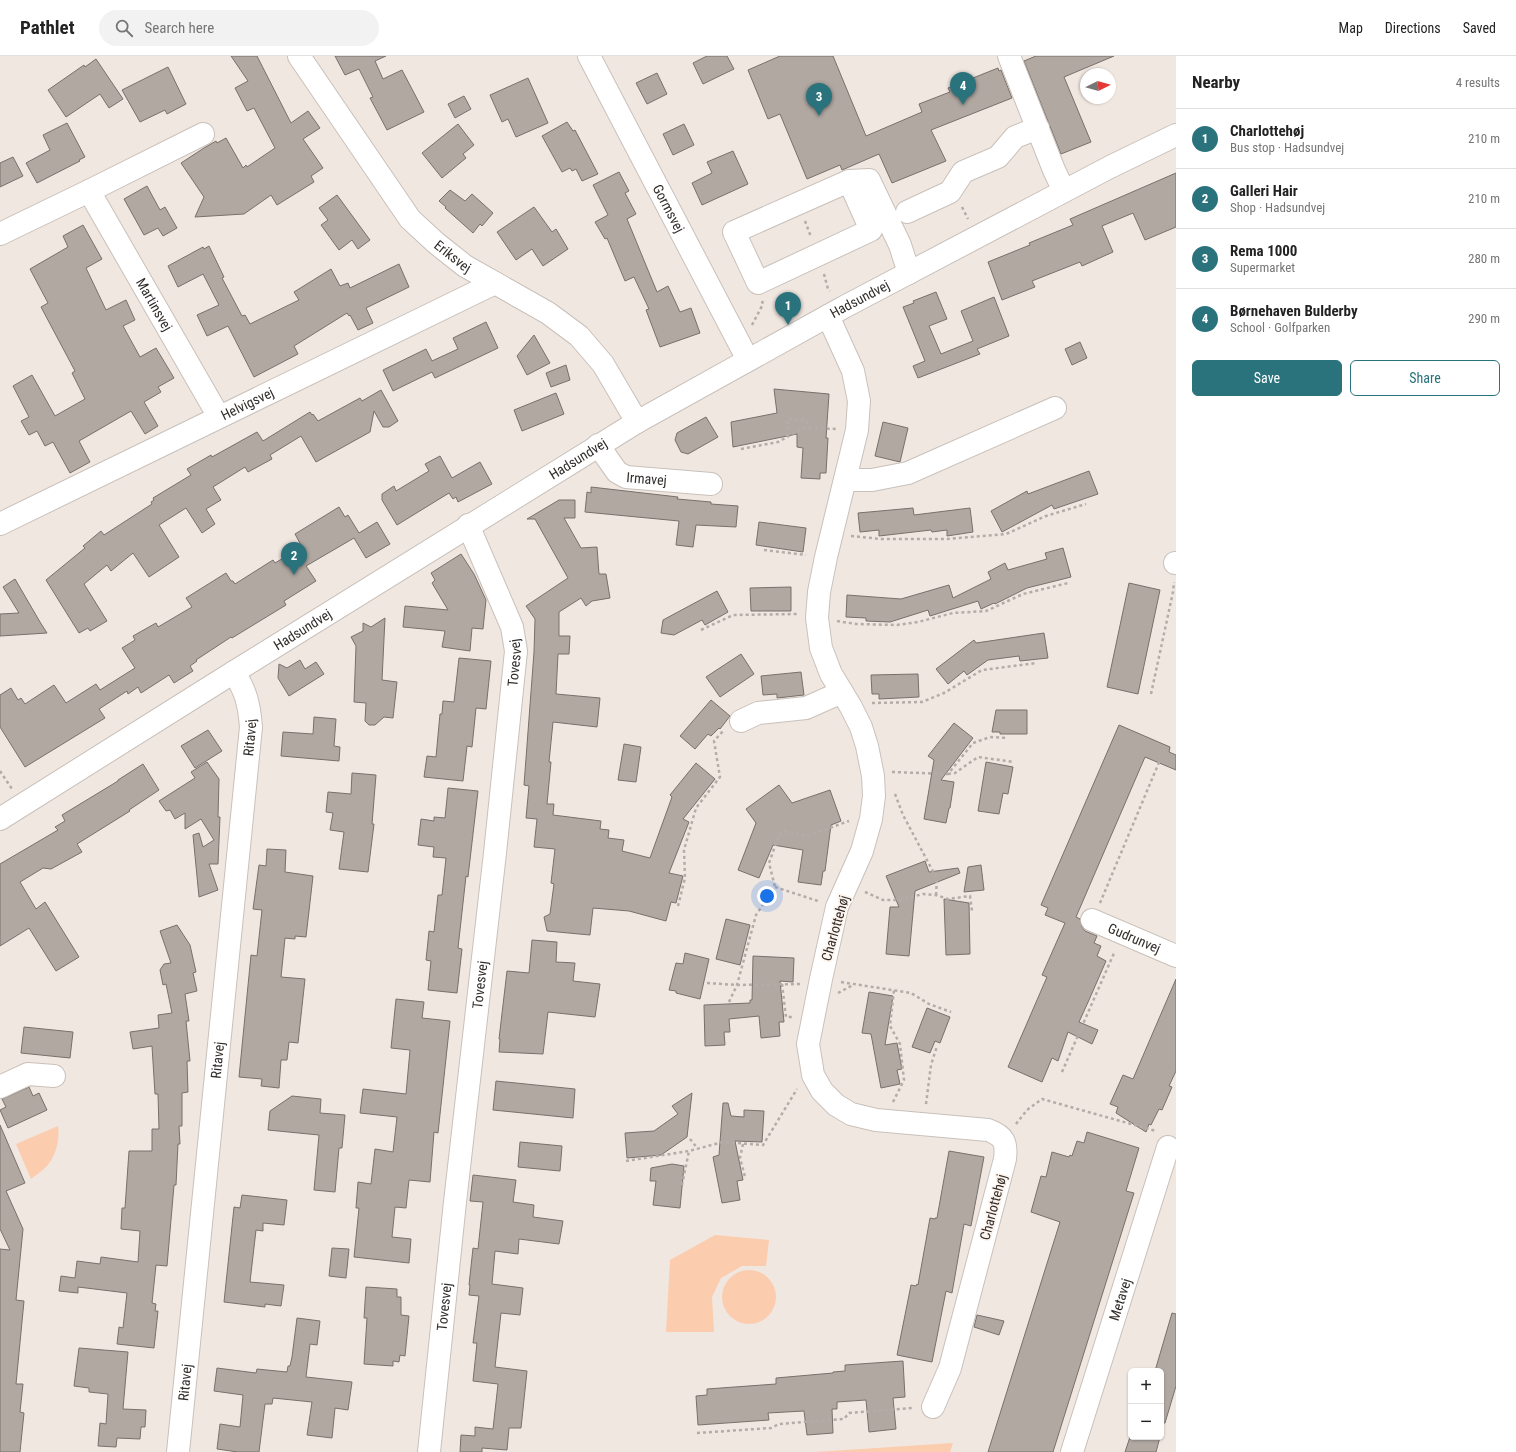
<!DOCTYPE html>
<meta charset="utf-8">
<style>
:root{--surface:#fff;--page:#f2f2f2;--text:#222;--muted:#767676;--line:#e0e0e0;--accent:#2a727c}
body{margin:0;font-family:"Roboto Condensed",sans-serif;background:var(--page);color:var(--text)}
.controls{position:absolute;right:12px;bottom:12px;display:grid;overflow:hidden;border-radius:6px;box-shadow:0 1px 3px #0004}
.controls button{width:36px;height:36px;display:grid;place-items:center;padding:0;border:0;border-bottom:1px solid var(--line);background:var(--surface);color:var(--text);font:20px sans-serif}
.compass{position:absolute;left:1080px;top:12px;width:36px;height:36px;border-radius:50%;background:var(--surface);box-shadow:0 1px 3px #0004;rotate:85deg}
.you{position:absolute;left:767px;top:840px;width:14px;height:14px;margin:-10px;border:3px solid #fff;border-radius:50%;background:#1a73e8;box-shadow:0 0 0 6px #1a73e833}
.badge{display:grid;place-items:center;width:26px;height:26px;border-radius:50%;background:var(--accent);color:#fff;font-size:13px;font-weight:700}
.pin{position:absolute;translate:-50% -33px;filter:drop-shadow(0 1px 2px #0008)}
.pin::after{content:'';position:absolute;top:21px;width:14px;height:12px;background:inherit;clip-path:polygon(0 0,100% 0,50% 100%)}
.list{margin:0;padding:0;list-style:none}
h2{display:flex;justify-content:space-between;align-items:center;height:52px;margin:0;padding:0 16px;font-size:17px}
h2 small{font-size:13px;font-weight:400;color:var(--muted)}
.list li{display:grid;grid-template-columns:26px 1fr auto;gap:12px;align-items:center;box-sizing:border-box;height:60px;padding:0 16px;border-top:1px solid var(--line)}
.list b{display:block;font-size:15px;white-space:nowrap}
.list p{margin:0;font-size:13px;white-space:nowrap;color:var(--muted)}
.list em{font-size:13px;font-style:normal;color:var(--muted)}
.actions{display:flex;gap:8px;padding:12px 16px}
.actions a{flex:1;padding:9px 0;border:1px solid var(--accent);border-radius:6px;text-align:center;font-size:14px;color:var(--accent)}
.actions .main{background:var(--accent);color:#fff}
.icon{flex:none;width:22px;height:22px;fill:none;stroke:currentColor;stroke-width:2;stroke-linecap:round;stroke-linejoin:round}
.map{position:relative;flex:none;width:1176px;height:1396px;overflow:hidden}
header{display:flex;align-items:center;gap:24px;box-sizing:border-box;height:56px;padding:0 20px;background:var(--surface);border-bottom:1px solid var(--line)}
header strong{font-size:19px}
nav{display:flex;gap:22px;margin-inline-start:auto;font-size:14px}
.search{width:280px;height:36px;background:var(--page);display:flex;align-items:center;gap:10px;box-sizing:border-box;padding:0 14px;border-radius:22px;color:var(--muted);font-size:15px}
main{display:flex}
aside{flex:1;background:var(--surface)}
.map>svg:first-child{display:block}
</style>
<header>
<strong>Pathlet</strong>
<div class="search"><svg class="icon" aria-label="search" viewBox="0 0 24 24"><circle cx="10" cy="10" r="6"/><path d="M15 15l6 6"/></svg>Search here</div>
<nav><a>Map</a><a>Directions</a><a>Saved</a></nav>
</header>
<main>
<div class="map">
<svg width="1176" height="1396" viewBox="0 0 1176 1396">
<rect width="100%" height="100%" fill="#f1e7e1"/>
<!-- green -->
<path fill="#fbccae" d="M58 1070C60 1083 56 1101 46 1111 42 1115 36 1119 31 1123L16 1088Z
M715 1179 769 1184 766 1210H742L721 1222 712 1241 714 1276H666L670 1204Z
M722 1241a27 27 0 1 1 54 0a27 27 0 1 1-54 0Z
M953 1387 950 1396H815Z"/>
<!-- building -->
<path fill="#b1a8a2" stroke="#79706b" d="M231 0H257L291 67 308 55 320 72 303 83 323 112 311 120 314 126 277 149 271 139 244 158 195 161 204 141 181 107 204 92 216 85 217 87 226 82 243 112 246 109 247 111 275 92 254 52 247 55 235 32 248 25Z
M335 0H386L375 5 383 23 402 14 424 56 387 74 370 42 373 41 359 13 345 19Z
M707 0H727L734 13 703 28 693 7Z
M780 0H833L866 80 922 56 919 48 950 36 948 32 998 12 999 15 1001 14 1012 42 931 74 946 105 892 127 879 98 842 114 840 109 807 123 780 58 768 63 748 14Z
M1036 0H1114L1064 21 1091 86 1061 98 1024 5Z
M96 3 123 43 109 52 100 38 66 61 48 34 84 9 85 11Z
M168 11 186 48 167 58 165 54 140 66 122 34Z
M657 17 667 38 647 48 636 27Z
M528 22 548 67 516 81 508 63 502 66 490 39Z
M464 40 471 53 455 62 448 48Z
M567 66 573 75 575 74 598 118 582 125 576 113 572 115 570 112 562 116 542 80Z
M67 67 85 101 79 104 80 105 37 127 26 107 50 94 43 79Z
M458 68 474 89 463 98 466 102 442 122 422 97Z
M684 68 694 89 673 99 663 78Z
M733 95 748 128 702 149 692 127 712 117 707 106Z
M13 101 23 120 0 131V107Z
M619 116 629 135 625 137 636 158 627 163 657 236 668 230 680 256 691 252 700 277 660 291 646 254 649 253 634 221 625 225 607 182 605 183 595 166 608 159 593 129Z
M1176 117V171L1145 184 1133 157 1102 170 1113 196 1082 210 1080 206 1032 225 1035 231 1002 244 988 206 1030 189 1029 187 1073 169 1070 163Z
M147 130 160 154 165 151 177 172 163 180 158 172 144 179 124 143Z
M450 134 465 145 472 138 493 157 482 170 480 168 473 177 445 152 446 151 439 145Z
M337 139 370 184 358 193 352 184 339 194 321 169 328 164 319 152Z
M534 151 552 176 556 173 568 193 543 210 532 193 516 204 497 176Z
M83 169 102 203 86 212 106 254 126 244 135 264 123 270 140 301 156 292 174 322 158 331 161 336 144 346 158 370 145 378 131 355 79 385 90 406 70 417 53 386 45 390 37 375 29 379 21 365 29 361 13 330 32 319 55 360 85 343 72 317 75 315 41 251 48 247 30 213 68 191 63 180Z
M209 190 224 221 222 222 242 260 245 259 250 268 299 244 294 236 331 213 340 230 348 227 350 232 399 208 409 231 366 252 373 267 358 274 350 259 349 260 347 257 294 290 298 298 254 321 228 270 207 280 197 259 219 249 203 218 178 231 168 210 203 191 204 193Z
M936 236 947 263 929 270 941 298 973 285 961 255 994 241 1009 280 977 293 980 298 918 322 913 310 925 305 903 251 914 247 913 245Z
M486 266 498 292 435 322 432 316 393 335 383 314 426 293 432 305 458 293 453 282Z
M534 279 550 307 527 319 517 300Z
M1080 286 1087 302 1072 309 1065 293Z
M566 309 570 324 551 331 546 317Z
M774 333 829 338 826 382H828L826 417H820V423L801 422 803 392 797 391V378L733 391 731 366 777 357Z
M381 334 398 365 389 371H383L374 355 370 376 316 406 301 380 270 399 272 403 248 416 245 411 213 431 221 444 206 453 215 468 202 477 186 452 159 469 179 501 149 521 133 497 111 515 107 509 84 528 107 565 90 575 88 572 79 577 46 524 85 492 83 490 101 475 104 479 152 448 151 446 154 444 153 442 191 419 187 413 211 399 212 401 257 376 263 385 310 356 312 359 313 358 318 365 360 342 362 345Z
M556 337 564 358 522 375 514 354Z
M706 361 718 381 688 398 681 396 675 384 677 377Z
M883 366 908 372 900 406 875 400Z
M440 400 452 422 480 406 492 428 458 446 456 441 453 443 449 437 397 469 382 444V438L394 430 396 435 429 415 425 408Z
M1089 415 1098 438 1054 453 1052 449 1002 476 991 455 1027 435 1028 438Z
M591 431 678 441 677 443 711 446V448L738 450 736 471 696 469 693 491 676 489 679 465 585 456 587 436 591 437Z
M559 444H575V462H564L581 492 597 491 599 518H606L610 542 592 545 586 550 581 542 559 556V580H570L569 598H558L556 638 600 642 597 671 553 666 549 706H551L547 748H554L553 759 601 765 600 773 609 774 608 782 624 784 622 795 650 802 672 741 670 739 696 707 715 723 683 763 689 766 669 817 683 820 676 847 671 846 666 865 629 855 593 852 590 879 547 875 544 861 550 858 554 828 551 827 555 793 534 791 537 763 526 762 529 730 524 729 534 596 535 563 526 550 568 522 535 463H527Z
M339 451 345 461 348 459 359 477 377 466 390 488 366 502 354 482 306 510 316 525 284 545 286 549 232 582 231 581 196 604 197 605 190 610 193 615 174 627 169 619 141 637 138 631 128 638 127 635 99 653 105 662 25 711 0 671V639L11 632 18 644 21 642 25 648 54 629 66 647 96 628 100 634 135 612 122 592 135 584 133 580 156 567 158 571 192 551 186 542 226 517 231 525H233L235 528 273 504 275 507 302 491 295 478Z
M913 452 914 459 970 452 973 476 947 480V474L932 476 931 474 879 480V474L860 476 858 457Z
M759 466 806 472 803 496 756 489Z
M1063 492 1071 521 1027 532 995 548 994 547 981 553 978 545 930 560 928 554 890 566 866 565V562L846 561 847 539 901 543 949 529 953 542 991 523 988 516 1005 507 1008 514 1047 503 1045 497Z
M461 498 474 518 486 544 483 573 472 572 470 595 442 591 445 575 403 571 405 550 448 554 432 527 435 524 431 517Z
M15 523 40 566 47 577 0 580V558L19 557 3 531Z
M1129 527 1160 534 1138 638 1107 631Z
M791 531V555H751L750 532Z
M717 535 728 556 705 569 702 564 674 579 661 577 663 564Z
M385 562 382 624 397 626 393 662 384 661 375 669H369L365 665 366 647 354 646 356 590 351 581 363 575V567L371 571Z
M1044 577 1048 602 1020 605 1019 600 988 604 967 619 964 615 948 628 936 613 974 584 976 587Z
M741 598 754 618 720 641 706 621Z
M459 602 491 605 486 653 476 652 472 691 467 690 463 725 424 721 427 700 436 701 440 658H442L443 645 454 646Z
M300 604 305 613 316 606 324 618 289 640 278 622 279 608 287 612Z
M801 616 804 639 777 642V638L763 639 761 620Z
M918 618 919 641 879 643V638H872L871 619Z
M711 644 730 660 720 673 719 672 711 680 708 678 695 693 680 680Z
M996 654H1027V678H1000V676H992Z
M314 661 336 663 334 690 340 691 339 705 281 700 283 676 313 678Z
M954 667 973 682 941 724 954 726 950 752H949L946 767 924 763 934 704 928 700Z
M1119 669 1170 691 1169 696 1176 699V714L1145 701 1076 861 1080 863 1082 871 1085 875 1097 880 1094 887 1101 890 1097 900 1106 905 1089 944 1079 966 1098 974 1092 988 1068 976 1058 1005 1052 1002 1042 1026 1008 1011 1047 921 1042 919 1065 867 1045 859 1048 852 1041 849Z
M208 674 222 695 195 712 181 690Z
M624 688 641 691 636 726 618 724Z
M207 706 219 723 218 761H220L218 808H209L218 834 199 841 193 779 199 777 203 791 214 784 201 763 185 773V757L175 763 170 754 166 755 159 745 195 722 191 716Z
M986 706 1013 711 1008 738 1003 737 999 758 978 755Z
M143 708 159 734 129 754 130 755 77 788 82 796 51 813 43 812 20 826 36 853 45 846 79 901 56 915 29 872 0 890V808L58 774 55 771 65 765 62 759 118 725V724Z
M352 717 376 719 372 768H374L368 816 339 813 344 776 330 774 333 757 326 756 328 736 351 738Z
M779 729 792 747 830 734 841 765 831 769 825 815H823L821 829 798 826 803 794 773 789 759 822 738 814 756 767 746 753Z
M448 732 478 735 468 821 466 820 458 892 462 893 457 937 428 934 431 905 426 904 429 875 434 876 438 839H442L446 802 433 801 434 791 418 789 421 763 434 765V761L445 762Z
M267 793 286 794 285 816 313 820 306 881 295 880V883L285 882 281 921 305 923 298 987 289 986 287 1004H281L279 1032 261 1030 262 1023 239 1021 251 899 257 900 262 854 253 853 259 809 266 810Z
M925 805 929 816 958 812 960 817 915 835 909 900 886 898 890 851H899L886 820Z
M981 809 984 834 964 836 968 811Z
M944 843 969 847 970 898 946 899Z
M726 863 750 869 740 909 716 903Z
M177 869 190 889 196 916 193 917 197 935 185 938 189 965H186L190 1005H187L188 1036 182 1037V1070H179L180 1088H178L176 1129H174L167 1210 156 1209 152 1247 156 1248 155 1255H158L154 1292 117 1288 119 1271 123 1272 127 1237 78 1231V1237L59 1235 61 1220 75 1222 77 1205 100 1208 101 1201 138 1206 140 1175 121 1173 122 1152H125L129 1095H152V1073H159L158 1038H155L152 990 133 993 130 976 159 972 158 959 172 957 166 928 163 929 160 914 164 908 171 907 160 875Z
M532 884 557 886 556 906 575 907 573 925 600 928 595 961 548 956 543 998 499 996 500 983H499L507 915 529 917Z
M685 897 709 903 700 943 676 937V935L669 934 676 907 683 908Z
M753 900 794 902 793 926 780 925 784 966H779L780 980 761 982 759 960 729 963 730 976H724L725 989 705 990 704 949 750 947V944H752Z
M1176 923V1015L1169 1030 1172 1031 1162 1054 1159 1053 1151 1069 1149 1068 1146 1076 1116 1057 1118 1051 1110 1048 1123 1019 1133 1023Z
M869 936 893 940 885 989 897 987 902 1013 897 1014 900 1028 881 1032 871 978 862 977Z
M396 943 424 946 422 962 450 965 438 1077 434 1076 430 1126 409 1124 406 1152 395 1151 392 1181 411 1183 409 1207 354 1201 359 1152H356L358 1126 371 1128 375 1093 393 1096 397 1061 360 1057 363 1033 406 1038 410 994 391 992Z
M927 952 950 961 940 987 935 985 930 997 912 991Z
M24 971 73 976 70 1002 21 997Z
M496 1025 575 1033 573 1062 493 1054Z
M29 1031 33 1040 39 1037 47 1054 8 1072 0 1054 6 1051 2 1043Z
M692 1037 687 1081 661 1099 627 1102 625 1077 654 1075 678 1058 672 1050Z
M292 1040 321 1043 320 1057 345 1059 342 1092H339L335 1136 314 1134 319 1079 268 1074 270 1055Z
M723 1047H728L731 1060 744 1061V1054L764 1055 762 1086 735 1085 743 1124 737 1125 740 1144 722 1147 713 1101 719 1099Z
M0 1069 25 1127 6 1135 23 1173 16 1244 24 1245 16 1328H23L20 1356 24 1357 20 1396H0V1193L10 1194 0 1173Z
M1087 1076 1139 1092 1126 1135 1134 1137 1053 1396H988L1060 1166 1031 1156 1041 1120 1046 1121 1052 1096 1069 1101 1070 1099 1072 1100 1077 1085 1084 1087Z
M520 1086 562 1090 560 1115 518 1111Z
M949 1095 984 1101 971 1170 964 1168 952 1237 946 1235 932 1306 897 1299 911 1229 916 1230 917 1228 918 1229 930 1162 935 1163V1162H937Z
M672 1108 684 1110 680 1152 653 1149 656 1125H650L651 1112Z
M473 1119 516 1124 513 1146 534 1149 533 1161 563 1165 559 1188 519 1183 518 1198 495 1195 492 1228 523 1232 520 1259 501 1257 495 1311 527 1315 521 1372H509L507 1394 482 1392V1396H460L461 1379 475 1380V1371L493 1373 498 1328 473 1325 477 1287H473L479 1240 469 1239 470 1229H469L473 1192 478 1193 483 1146 470 1145Z
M242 1139 287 1144 284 1169 263 1167V1175L256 1174 250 1226 284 1229 281 1250 265 1248V1251L224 1246 234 1151 240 1152Z
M332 1192 349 1193 346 1222 329 1220Z
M366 1231 397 1233V1241H401V1259L409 1260 405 1300 400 1299 399 1306 393 1305V1310L364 1308 367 1262H364Z
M1172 1257 1176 1258V1330L1165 1367H1161V1315H1155Z
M977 1259 1004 1265 999 1279 974 1271Z
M297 1262 320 1265 317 1289 310 1288 306 1321 352 1326 348 1354 335 1352 332 1382 307 1379 312 1346 273 1342 272 1348H265L259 1396H238L217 1393 220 1368 240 1371 243 1339 214 1335 217 1312 256 1317 257 1313 287 1316 288 1310H290L292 1301Z
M79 1292 128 1296 123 1353 146 1354 145 1371H141L140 1383 117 1382 116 1391 98 1390 100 1367 106 1368 108 1338 89 1336V1332L74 1330Z
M903 1305 905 1341 893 1342 896 1373 869 1376 866 1344 837 1346V1353H832L833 1377 807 1379 804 1355 768 1357 769 1364 698 1369 696 1340 707 1339V1333L776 1328V1322L833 1317V1316L845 1315V1309Z
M1130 1381H1160L1156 1396H1125Z"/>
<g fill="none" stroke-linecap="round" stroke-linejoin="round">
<!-- minor casing -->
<g stroke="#c9c0ba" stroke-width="24">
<g id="minor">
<path id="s1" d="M299 0 410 163 436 187 465 210 548 257 579 280 603 308 637 366"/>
<path id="s2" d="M589 0 748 304"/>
<path d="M1009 0 1054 114 1064 135"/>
<path d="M849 125 871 174 758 227 734 176 849 125 869 124 900 189 909 217"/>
<path id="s3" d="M89 135 219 361"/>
<path d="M907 156 950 136 963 116 998 101 1015 81 1038 72"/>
<path d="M0 178 89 135 203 78"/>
<path d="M828 260 853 315 859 345 857 374 826 501 819 536 817 562 821 592 831 618 851 651 861 671 867 690 873 720 874 740 871 763 862 795 837 851 821 923 808 988 811 1006 813 1019 822 1035 836 1049 851 1058 876 1064 988 1074C1004 1080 1007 1086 1005 1103L950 1312 933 1351"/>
<path id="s4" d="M598 389 617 416 626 421 711 428"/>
<path d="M845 424H872L908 417 1055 352"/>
<path id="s5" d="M0 468 495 227"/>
<path d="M1175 507H1176"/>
<path d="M741 665 758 657 806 652 842 636"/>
<path id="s6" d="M0 763 234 616 637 366 844 251 1110 111 1176 79"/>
<path id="s7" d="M1092 864 1176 900"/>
<path d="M0 1031 28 1018 54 1020"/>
<path id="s8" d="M178 1396 251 671C249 647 246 636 234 616"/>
<path id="s9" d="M429 1396 455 1146 495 797 516 595 512 571 468 469"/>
<path id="s10" d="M1072 1396 1168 1091"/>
</g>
</g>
<!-- path -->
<path stroke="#b4aca7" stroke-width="2.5" stroke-dasharray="3 3" stroke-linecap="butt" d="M962 151 968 163
M805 165 811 181
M824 218 828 233 830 235
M752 269 763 248 762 245
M787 380 788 363 806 364 809 371
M741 393 778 386 803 372 837 373
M851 480 881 483H946L1006 478 1046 460 1086 448
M764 494 806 499
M837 565 856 568 897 569 918 566 953 557 986 555 1023 538 1068 527
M701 574 733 559 797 558
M1151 638 1173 536 1174 526
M872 647 922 646 944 637 982 614 1037 607
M0 715 12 733
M892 716 948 718 973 687 990 681 1008 682
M948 718 955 717 978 701 1014 706
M895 738 903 759 937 823 936 839
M775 831 818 845
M865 836 883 844H900L923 838 936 839 948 843 970 840 972 855
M1100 847 1160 704
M678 850 685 822 684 794 696 752 720 721 714 685 724 674
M841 926 911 937 929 948 951 956
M707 927 737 929 801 928
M782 928 786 961H793
M838 937 853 929
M729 946 737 929 756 859 775 831 769 807 779 779 785 775 807 780 849 765
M1062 1016 1115 895
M893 1046 904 1024 900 988 890 970 894 934
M926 1048 931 1009 937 990
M1016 1068 1027 1054 1042 1043 1156 1075
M690 1083 698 1093
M743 1088 740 1102 745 1121
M626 1105 689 1095 723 1086 763 1089 797 1033
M682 1129 689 1095
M697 1377 771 1372 779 1368 844 1363 849 1357 913 1352"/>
<!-- minor -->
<use href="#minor" stroke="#fff" stroke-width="22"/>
</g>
<g text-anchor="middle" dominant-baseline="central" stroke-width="3.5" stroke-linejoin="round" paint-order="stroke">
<!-- street labels -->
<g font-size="14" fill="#312d2b" stroke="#fef4ee">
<text stroke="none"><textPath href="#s2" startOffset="172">Gormsvej</textPath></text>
<text stroke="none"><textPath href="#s1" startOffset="254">Eriksvej</textPath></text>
<text stroke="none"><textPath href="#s6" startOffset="1005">Hadsundvej</textPath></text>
<text stroke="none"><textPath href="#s3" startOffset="131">Martinsvej</textPath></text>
<text stroke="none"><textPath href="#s5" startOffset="275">Helvigsvej</textPath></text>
<text stroke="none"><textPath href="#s6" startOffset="681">Hadsundvej</textPath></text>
<text stroke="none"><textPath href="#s4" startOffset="64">Irmavej</textPath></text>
<text stroke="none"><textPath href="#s6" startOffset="357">Hadsundvej</textPath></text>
<text stroke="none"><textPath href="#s9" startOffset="794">Tovesvej</textPath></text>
<text stroke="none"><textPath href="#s8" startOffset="718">Ritavej</textPath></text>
<text transform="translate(835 872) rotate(-74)">Charlottehøj</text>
<text stroke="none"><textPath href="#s7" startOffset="46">Gudrunvej</textPath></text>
<text stroke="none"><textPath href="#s9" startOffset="470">Tovesvej</textPath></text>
<text stroke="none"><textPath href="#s8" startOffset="394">Ritavej</textPath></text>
<text transform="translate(993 1151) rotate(-75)">Charlottehøj</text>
<text stroke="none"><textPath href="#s10" startOffset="160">Metavej</textPath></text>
<text stroke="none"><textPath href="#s9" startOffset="146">Tovesvej</textPath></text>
<text stroke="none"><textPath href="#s8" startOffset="70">Ritavej</textPath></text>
</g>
</g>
</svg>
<div class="controls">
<button>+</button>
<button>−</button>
</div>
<svg class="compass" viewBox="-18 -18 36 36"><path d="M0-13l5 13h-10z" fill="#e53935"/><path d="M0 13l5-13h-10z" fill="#767676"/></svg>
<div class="you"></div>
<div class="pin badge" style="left:788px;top:269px">1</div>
<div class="pin badge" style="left:294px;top:519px">2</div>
<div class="pin badge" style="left:819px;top:60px">3</div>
<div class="pin badge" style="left:963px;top:49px">4</div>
</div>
<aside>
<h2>Nearby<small>4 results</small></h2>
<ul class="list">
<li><span class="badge">1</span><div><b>Charlottehøj</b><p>Bus stop · Hadsundvej</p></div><em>210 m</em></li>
<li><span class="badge">2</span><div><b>Galleri Hair</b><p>Shop · Hadsundvej</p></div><em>210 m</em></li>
<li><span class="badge">3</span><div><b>Rema 1000</b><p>Supermarket</p></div><em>280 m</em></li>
<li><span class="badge">4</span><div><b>Børnehaven Bulderby</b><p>School · Golfparken</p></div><em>290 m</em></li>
</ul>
<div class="actions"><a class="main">Save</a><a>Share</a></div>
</aside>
</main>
